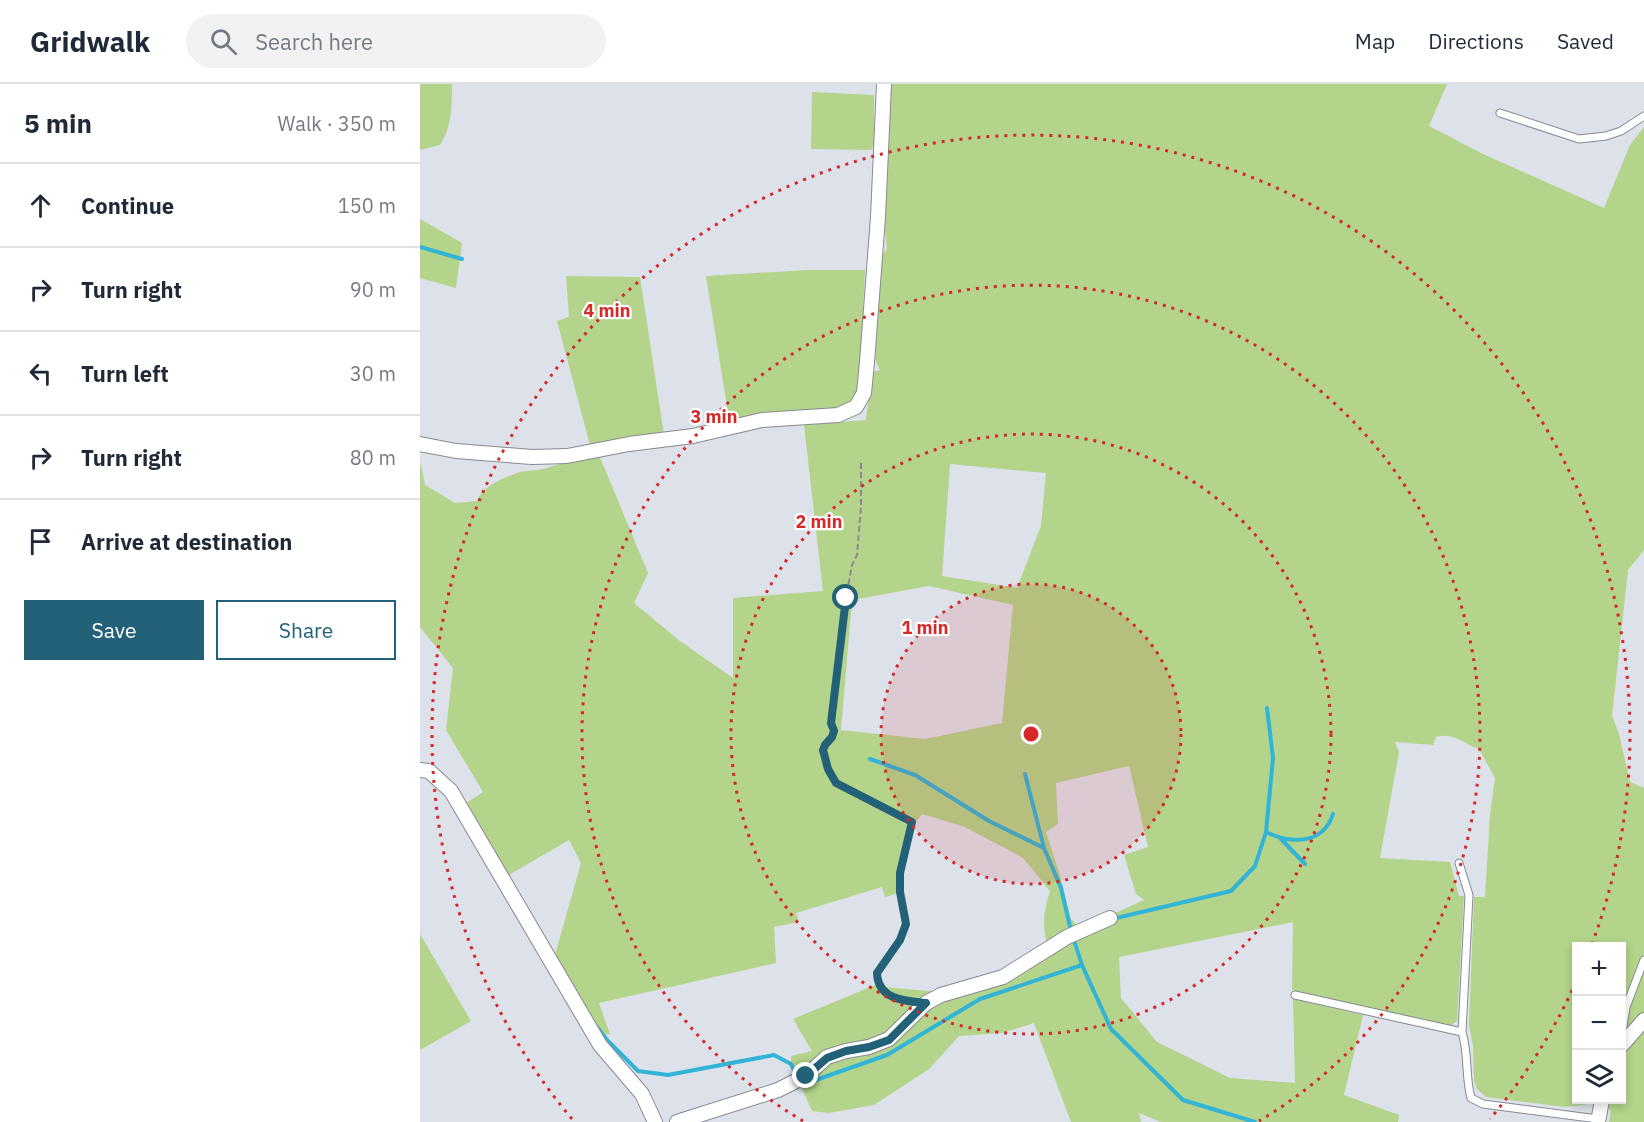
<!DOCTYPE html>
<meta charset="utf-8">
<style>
:root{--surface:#fff;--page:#f2f2f3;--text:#1f2937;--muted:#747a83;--line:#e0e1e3;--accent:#226177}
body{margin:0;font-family:"IBM Plex Sans",sans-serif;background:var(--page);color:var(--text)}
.controls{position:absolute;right:18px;bottom:18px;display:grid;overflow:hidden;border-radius:0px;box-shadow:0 3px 9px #0003}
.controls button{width:54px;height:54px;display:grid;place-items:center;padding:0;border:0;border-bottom:2px solid var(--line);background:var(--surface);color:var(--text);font:30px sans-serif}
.stop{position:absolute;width:18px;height:18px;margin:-14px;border:4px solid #226177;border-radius:50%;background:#fff}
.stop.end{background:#226177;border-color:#fff;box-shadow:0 2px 6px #0008}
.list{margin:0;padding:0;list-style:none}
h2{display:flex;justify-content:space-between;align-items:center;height:78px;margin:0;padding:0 24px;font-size:26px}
h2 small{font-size:20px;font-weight:400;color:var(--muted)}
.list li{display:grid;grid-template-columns:39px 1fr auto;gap:18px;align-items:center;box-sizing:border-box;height:84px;padding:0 24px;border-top:2px solid var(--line)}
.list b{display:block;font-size:22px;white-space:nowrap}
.list em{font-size:20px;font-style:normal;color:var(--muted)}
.actions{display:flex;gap:12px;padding:18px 24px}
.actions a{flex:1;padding:14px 0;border:2px solid var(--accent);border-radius:0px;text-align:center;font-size:21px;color:var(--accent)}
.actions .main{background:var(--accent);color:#fff}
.icon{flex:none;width:33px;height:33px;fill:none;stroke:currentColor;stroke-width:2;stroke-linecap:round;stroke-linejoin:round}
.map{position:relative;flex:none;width:1224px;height:1038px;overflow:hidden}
header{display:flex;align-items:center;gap:36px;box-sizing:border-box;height:84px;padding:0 30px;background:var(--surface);border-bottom:2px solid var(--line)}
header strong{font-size:28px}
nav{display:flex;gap:33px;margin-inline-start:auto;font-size:21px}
.search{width:420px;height:54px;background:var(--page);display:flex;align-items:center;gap:15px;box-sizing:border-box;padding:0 21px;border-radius:33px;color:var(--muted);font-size:22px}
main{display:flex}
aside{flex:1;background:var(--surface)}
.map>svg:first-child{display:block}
</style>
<header>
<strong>Gridwalk</strong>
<div class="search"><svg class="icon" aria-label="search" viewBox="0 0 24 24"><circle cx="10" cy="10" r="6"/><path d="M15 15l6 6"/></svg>Search here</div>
<nav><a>Map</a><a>Directions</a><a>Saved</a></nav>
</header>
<main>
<aside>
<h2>5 min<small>Walk · 350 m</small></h2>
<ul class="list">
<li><svg class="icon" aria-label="ahead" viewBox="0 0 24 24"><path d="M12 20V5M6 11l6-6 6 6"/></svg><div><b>Continue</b></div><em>150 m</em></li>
<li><svg class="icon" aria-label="right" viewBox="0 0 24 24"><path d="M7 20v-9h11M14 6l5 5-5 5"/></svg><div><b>Turn right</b></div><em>90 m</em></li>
<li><svg class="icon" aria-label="left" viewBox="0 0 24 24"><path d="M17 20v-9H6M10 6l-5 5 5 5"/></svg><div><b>Turn left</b></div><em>30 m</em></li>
<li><svg class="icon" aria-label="right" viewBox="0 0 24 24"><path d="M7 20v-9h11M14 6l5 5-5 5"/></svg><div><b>Turn right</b></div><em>80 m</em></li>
<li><svg class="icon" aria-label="arrive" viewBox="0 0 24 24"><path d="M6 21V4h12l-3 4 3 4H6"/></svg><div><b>Arrive at destination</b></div></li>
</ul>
<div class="actions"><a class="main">Save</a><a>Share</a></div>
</aside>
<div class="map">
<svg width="1224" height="1038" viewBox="0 0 1224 1038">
<rect width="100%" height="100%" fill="#dce1ea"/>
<!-- green -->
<path fill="#b3d48a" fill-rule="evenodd" d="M0 0H32C32 20 32 44 20 61L0 66Z
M467 0H1027L1009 42 1063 70 1184 124 1210 61 1224 43V466L1208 486 1192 632 1199 650 1210 698 1224 704V1038H1189L1191 1027 1184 1016H1202V862H1156V1016H1174L1169 1020 1144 1023 1066 1013 1057 1005 1054 997 1053 962 1049 941 1054 813H1065L1070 731 1075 694 1059 665C1044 660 1033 648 1016 653L1013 661 975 658 979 668 960 774 1030 778 1039 812H1044L1037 937 1030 942 872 906 873 838 699 873 701 914 737 958 810 994 875 999 873 915 943 931 924 1011 979 1031 978 1038H741L719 1029 721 1038H651L614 939 582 949 539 952 509 985 454 1021 409 1029 392 1027 371 980V972L392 967 373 935 460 899 463 903 541 910 628 864C622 840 623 830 630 807L603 774 545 743 502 730 493 742 487 768 478 783V809L465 813 462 803 376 829 379 838 354 843 356 879 179 919 190 950 177 952 135 871 161 779 149 756 87 792 45 720 63 708 26 646 33 584 0 543V377L5 401 35 419 57 417C62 402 85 393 100 388 107 386 116 387 123 385 142 379 160 375 179 371L228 489 214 519 260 557 313 594V514L403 507 384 341 446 336 452 288 460 286 455 275 462 169 466 167 467 164 464 138ZM530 380 626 389 621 442 597 504 522 492ZM509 502 593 521 582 639 505 655 421 646 432 516ZM709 682 728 763 704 771 716 810 724 816 689 832 657 841 651 835 640 791 626 748 638 740 636 699Z
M392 8 454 11V61L451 66 391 65Z
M0 135 42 159 36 204 0 194Z
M388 186H445L439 303 437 314 427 323 310 341 286 192Z
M146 192 220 193 244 351 170 361 137 237 149 233Z
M0 850 51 937 0 966Z"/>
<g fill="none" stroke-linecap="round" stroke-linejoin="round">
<!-- stream -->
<path stroke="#32b4d6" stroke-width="4" d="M0 163 42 175
M450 675 495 691 569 737 624 764 641 804 651 847
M605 690 624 764
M846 748C871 760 903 761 913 730
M861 755 885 780
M692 835 811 807 835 782 846 748 853 674 847 624
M662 881 691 945 763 1016 835 1038
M177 943 187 956 218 987 248 991 354 971 371 980 377 993
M385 997 390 998 467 971 560 915 662 881 653 853"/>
<!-- service casing -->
<g stroke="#868a92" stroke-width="9">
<path id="service" d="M1080 29 1159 55 1186 52 1201 47 1224 32
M1039 779 1049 811 1042 948
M875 911 1042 948C1049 971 1045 992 1051 1014L1063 1020 1178 1035
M1202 949 1206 923 1224 876"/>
</g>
<!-- minor casing -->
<g stroke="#868a92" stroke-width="16">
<path id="minor" d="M0 360 36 367 112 373 147 372 209 360 273 352 342 336 418 331 436 323 444 309 447 278 458 133 464 0
M0 686 9 687 31 707 180 961 222 1010 235 1038
M1202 961 1224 936
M257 1038 358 1006 386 992 407 973 426 967 449 963 469 955 506 919 521 911 583 893 647 853 690 834
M1178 1038 1182 1016"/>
</g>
<!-- path -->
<path stroke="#888c92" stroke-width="2" stroke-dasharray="6 3" stroke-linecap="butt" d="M441 379V423L437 471 432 481 426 514 411 639 414 647 412 653 405 661 403 666 408 685 416 699 492 738 480 789V808L486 840 480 856 457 889C458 908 471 914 488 918"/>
<!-- service -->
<use href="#service" stroke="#fff" stroke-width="7"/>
<!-- minor -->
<use href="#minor" stroke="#fff" stroke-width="14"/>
</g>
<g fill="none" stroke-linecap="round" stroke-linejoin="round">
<!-- route -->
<path stroke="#226177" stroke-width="8" d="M386 992 407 974 426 967 449 963 469 956 506 919C485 917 458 916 457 889L480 856 486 840 480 808V789L492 738 416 699 408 685 403 666 405 661 412 653 414 647 411 639 426 514"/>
</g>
<!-- distance rings -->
<circle cx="611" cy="650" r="150" fill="#d62828" fill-opacity=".12"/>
<g fill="none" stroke="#d62828" stroke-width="3" stroke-dasharray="3 6">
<circle cx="611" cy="650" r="150"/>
<circle cx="611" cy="650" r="300"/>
<path d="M383 1037A449 449 0 1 1 839 1037"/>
<path d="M1156 898A599 599 0 0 1 1070 1035M152 1035A599 599 0 1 1 1172 860"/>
</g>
<circle cx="611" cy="650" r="9" fill="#d62828" stroke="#fff" stroke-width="3"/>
<g font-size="18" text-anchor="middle" font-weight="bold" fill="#d62828" stroke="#fff" stroke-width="4.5" stroke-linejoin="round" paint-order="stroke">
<text x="187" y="233">4 min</text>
<text x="294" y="339">3 min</text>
<text x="399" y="444">2 min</text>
<text x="505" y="550">1 min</text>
</g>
</svg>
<div class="controls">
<button>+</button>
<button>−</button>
<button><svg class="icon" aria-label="layers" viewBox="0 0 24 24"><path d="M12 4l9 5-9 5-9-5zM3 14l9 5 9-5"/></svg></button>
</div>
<div class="stop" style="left:426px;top:514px"></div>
<div class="stop end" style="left:386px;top:992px"></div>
</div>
</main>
